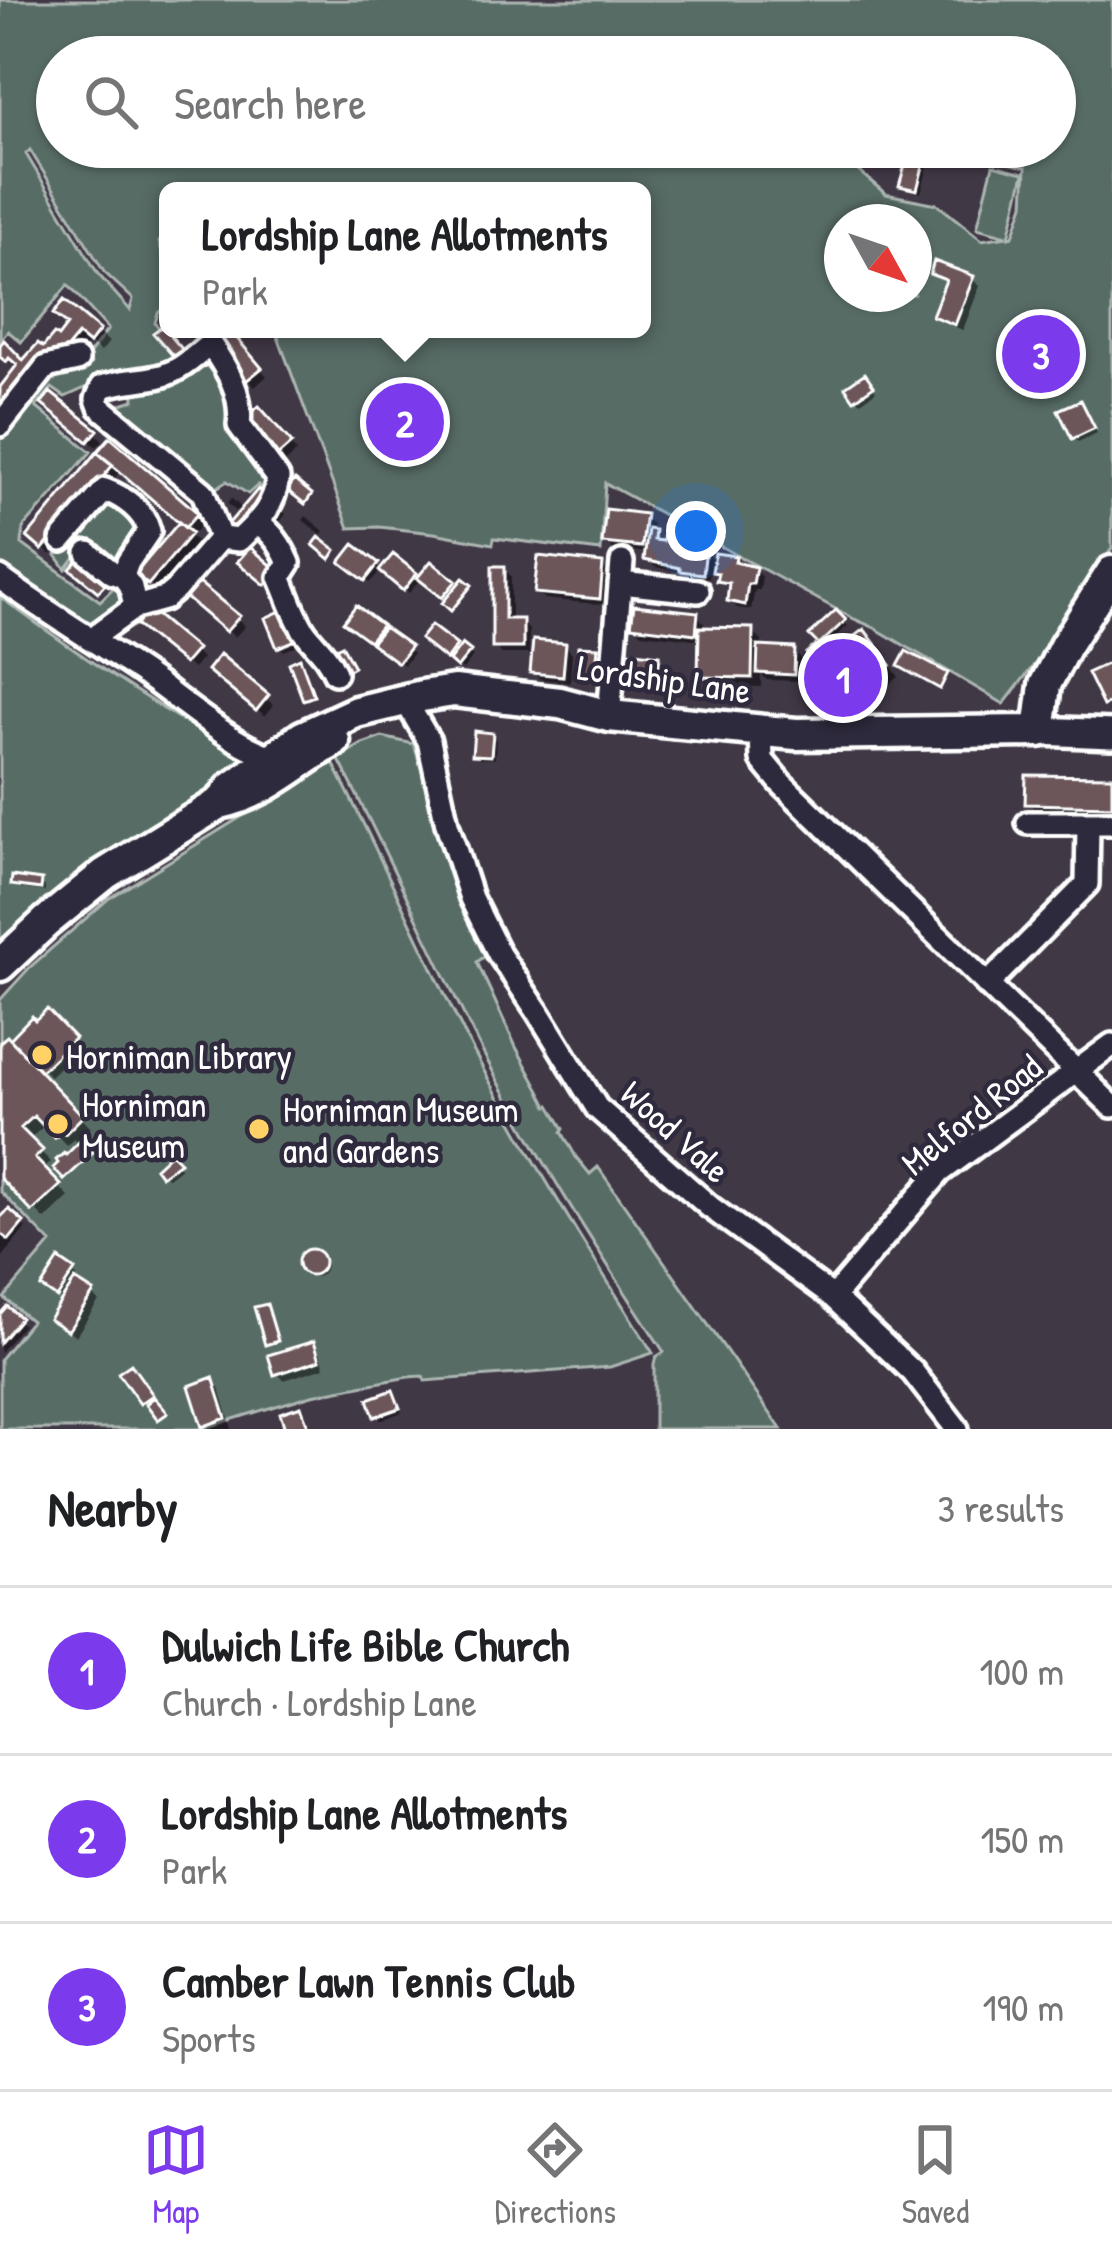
<!DOCTYPE html>
<meta charset="utf-8">
<style>
:root{--surface:#fff;--page:#f2f2f2;--text:#202124;--muted:#757577;--line:#e0e0e0;--accent:#7c3aed}
body{margin:0;font-family:"Patrick Hand",sans-serif;background:var(--page);color:var(--text)}
.compass{position:absolute;left:824px;top:204px;width:108px;height:108px;border-radius:50%;background:var(--surface);box-shadow:0 3px 9px #0004;rotate:130deg}
.you{position:absolute;left:696px;top:531px;width:42px;height:42px;margin:-30px;border:9px solid #fff;border-radius:50%;background:#1a73e8;box-shadow:0 0 0 18px #1a73e833}
.badge{display:grid;place-items:center;width:78px;height:78px;border-radius:50%;background:var(--accent);color:#fff;font-size:39px;font-weight:700}
.pin{position:absolute;translate:-50% -50%;border:6px solid #fff;box-shadow:0 3px 12px #0006}
.popup{position:absolute;left:159px;top:182px;width:492px;height:156px;box-sizing:border-box;display:grid;place-content:center;border-radius:18px;background:var(--surface);filter:drop-shadow(0 3px 9px #0005);font-size:39px;white-space:nowrap;color:var(--muted)}
.popup b{font-size:45px;color:var(--text)}
.popup::after{content:'';position:absolute;left:50%;top:100%;margin-left:-24px;border:24px solid transparent;border-top-color:var(--surface)}
.list{margin:0;padding:0;list-style:none}
h2{display:flex;justify-content:space-between;align-items:center;height:156px;margin:0;padding:0 48px;font-size:51px}
h2 small{font-size:39px;font-weight:400;color:var(--muted)}
.list li{display:grid;grid-template-columns:78px 1fr auto;gap:36px;align-items:center;box-sizing:border-box;height:168px;padding:0 48px;border-top:3px solid var(--line)}
.list b{display:block;font-size:45px;white-space:nowrap}
.list p{margin:0;font-size:39px;white-space:nowrap;color:var(--muted)}
.list em{font-size:39px;font-style:normal;color:var(--muted)}
.icon{flex:none;width:66px;height:66px;fill:none;stroke:currentColor;stroke-width:2;stroke-linecap:round;stroke-linejoin:round}
.map{position:relative;flex:none;width:1112px;height:1429px;overflow:hidden}
.search{position:absolute;background:var(--surface);box-shadow:0 3px 9px #0004;left:36px;right:36px;top:36px;height:132px;display:flex;align-items:center;gap:30px;box-sizing:border-box;padding:0 42px;border-radius:66px;color:var(--muted);font-size:45px}
.sheet{height:660px;background:var(--surface)}
nav{display:flex;justify-content:space-around;align-items:center;box-sizing:border-box;height:168px;border-top:3px solid var(--line);background:var(--surface);font-size:33px;color:var(--muted)}
nav a{display:grid;justify-items:center;gap:6px}
nav .on{color:var(--accent)}
.map>svg:first-child{display:block}
</style>
<div class="map">
<svg width="1112" height="1429" viewBox="0 0 1112 1429">
<rect width="100%" height="100%" fill="#413846"/>
<filter id="ink" filterUnits="userSpaceOnUse"><feTurbulence type="fractalNoise" baseFrequency=".00833" numOctaves="2"/><feDisplacementMap in="SourceGraphic" scale="24" xChannelSelector="R" yChannelSelector="G"/><feConvolveMatrix kernelMatrix="1 2 1 2 8 2 1 2 1" color-interpolation-filters="sRGB"/></filter>
<g filter="url(#ink)">
<!-- green -->
<path fill="#586c66" stroke="#acb6b2" stroke-width="3" fill-rule="evenodd" d="M0 0H1112V548L1054 639 1004 704 873 627 854 619 605 483 601 551 494 538 493 544 434 533 379 527 349 528 275 329H642V191H168V233L159 242 168 272V306L158 313 155 323 186 358 173 369 107 378 65 397 52 388 36 407 91 452 23 528 22 544 100 601 117 584 125 592V607L92 632 25 587 0 566V439L56 370 91 364 88 356 108 329 68 285 21 342 8 331 0 340ZM57 57H1055V147H951L950 163 980 157 1026 167 1024 204 1013 236 1009 237 1024 173 993 165 977 228 1007 236 982 240 937 204 886 194 856 169 825 162 819 166 802 153 807 147H57ZM30 150 104 272 133 299 130 310 98 274 26 154ZM842 222H914V294H842Z
M201 361 231 390 276 467 270 496 258 485 248 494 227 481 209 493 114 411 121 404 134 400 133 385Z
M115 505 131 516 136 532 115 570 86 543 66 569 56 555 75 532 82 533 106 507Z
M0 597C78 654 158 709 243 756V764L164 821 78 874 0 942Z
M382 737 414 744 462 906 488 954 477 962 516 1047 548 1106 550 1105 564 1129 562 1132 576 1157 590 1174 598 1167 781 1429H654V1364L656 1357 664 1352C595 1247 527 1141 471 1029 426 939 384 847 338 758L362 744Z
M332 761C376 846 414 933 457 1019 515 1134 584 1245 653 1353L610 1367 425 1381 423 1376 408 1377 312 1395 201 1429H0V1359L31 1321 4 1298 51 1243 0 1191V1000L30 967 108 899Z"/>
<!-- shadow -->
<path fill="#0007" d="M913 147H927L932 151 921 193 907 189 903 185Z
M933 273 972 279 980 286 963 330 942 322 935 315 948 283Z
M65 304 109 342 101 352 89 342 70 366 63 361 0 438V391L18 370 0 353V349L24 364 43 351 58 341 70 326Z
M237 341 267 376 255 387 248 380Z
M869 381 876 391 861 402 857 398Z
M51 396 103 440 97 447 52 411Z
M1085 407 1097 433 1078 442 1074 438Z
M266 417 297 452 285 463 247 420Z
M111 441 203 522 191 537 197 542 156 590 139 574 183 523 121 470 51 555 38 544Z
M231 498 244 510 240 515 227 503Z
M281 509 286 514 277 526 271 521Z
M306 516 324 531 321 535 303 520Z
M644 517 652 524 651 533 665 545 676 538 683 545V549L700 543 716 564 735 559 742 567 754 570 762 577 760 590H755L751 610 737 608 730 600 732 588 720 579V576L711 567 709 579 691 577 687 573 655 567 647 559 648 553 613 549 605 541Z
M355 548 381 570 370 583 344 561Z
M393 558 419 580 431 565 458 588 463 582 471 588 453 610 446 603 448 601 421 578 409 593 383 571Z
M602 565 609 573 606 605 545 599 537 592Z
M504 569 511 576V622H522L529 630V654H502L495 647Z
M195 603 238 618 245 626 235 637Z
M357 609 413 653 404 665 352 626Z
M836 614 848 626 825 647 813 635Z
M697 615 704 623 703 630 752 631 762 641V649L794 651 801 658 800 681 767 680 761 674V687L711 686 701 676 702 640 642 633 634 625Z
M287 618 298 645 284 651 280 647Z
M147 631 195 651 202 658 193 669Z
M424 639 455 647 459 652 462 648 473 657 463 670Z
M874 643 899 677 858 708 868 722 865 724 853 711 846 717 837 707 830 709 824 706 813 695 826 662Z
M565 646 572 653 570 682 540 679 533 672Z
M596 650 601 655 598 682 582 681 578 677Z
M220 658 274 705 265 716 218 677Z
M659 658 666 665 663 689 635 686 628 679Z
M320 660 330 679 324 682 314 663Z
M492 736 496 740 495 759 480 758 475 753Z
M1112 779V815L1039 813 1028 803Z
M41 883 45 887V892L18 888 14 884Z
M47 1013 80 1047 50 1076 21 1046 17 1050 91 1128 77 1141 92 1156 67 1179 57 1168 80 1145 74 1139 67 1146 46 1124 29 1140 51 1162 43 1170 69 1197 45 1220 0 1173V1046L10 1043 32 1020 35 1024Z
M171 1157 181 1168 168 1178 159 1168Z
M9 1213 26 1228 1 1259 0 1218Z
M302 1265a12 12 0 1 1 24 0a12 12 0 1 1-24 0Z
M73 1273 77 1277 74 1282 99 1301 76 1336 60 1325 64 1302 49 1290Z
M7 1310 23 1325 0 1352V1319Z
M313 1344 320 1352 325 1367 284 1380 277 1373Z
M213 1381 220 1388 232 1429H208L204 1425Z
M393 1393 402 1412 381 1420 377 1415Z"/>
<!-- building -->
<path fill="#6c575a" stroke="#fff" stroke-width="3" d="M910 147H928L917 190 899 186Z
M934 261 974 276 955 325 932 316 946 280 930 274Z
M64 300 100 330 89 344 78 335 58 359 52 353 0 416V387L17 365 9 358 6 362 0 357V345L4 340 23 360 38 343 43 347 54 334 58 337 67 325 53 314Z
M162 326 183 350 174 357 153 333Z
M230 330 262 368 245 382 213 344Z
M865 373 874 386 854 400 845 387Z
M50 392 98 430 88 442 41 404Z
M1081 400 1095 428 1072 439 1058 410Z
M259 406 292 443 275 458 243 420Z
M110 437 198 513 185 528 97 452Z
M97 452 113 465 42 550 27 537Z
M295 480 312 494 305 504 287 490Z
M258 489 269 498 235 538 224 529Z
M606 509 646 514 642 547 602 543Z
M179 522 192 533 148 585 135 574Z
M648 529 655 530 654 540 663 541 664 533 678 535 676 543 682 546 688 547 689 538 702 540 701 549H706L703 574 680 571V568L644 560Z
M319 537 336 550 330 559 313 545Z
M354 544 379 563 365 581 340 562Z
M250 547 277 570 265 585 237 562Z
M715 553 736 556 735 562 756 567 753 584H748L745 605 727 601 729 583 716 581 718 573 712 572Z
M393 554 417 573 403 591 379 571Z
M81 556 109 580 98 592 70 569Z
M538 556 603 563 600 599 534 593Z
M431 561 456 581 442 598 417 578Z
M492 566H505V619H523V648H492Z
M463 578 472 585 451 611 442 603Z
M197 581 240 616 226 632 184 596Z
M356 605 382 625 369 641 343 622Z
M634 605 698 612 696 634 631 626Z
M149 609 197 649 184 664 136 625Z
M283 610 296 640 277 648 265 618Z
M836 610 846 620 819 645 809 635Z
M431 625 457 645 446 660 420 639Z
M384 627 411 646 398 663 371 643Z
M699 627 753 628 752 678 698 677Z
M864 629 891 665 850 696 861 710 853 716 843 702 834 709 826 698 817 700 810 696V689L815 683 807 672 815 666 806 653 815 646 824 659Z
M533 640 566 643 563 676 530 673Z
M462 644 471 651 457 668 449 661Z
M342 645 354 667 345 672 334 649Z
M578 646 598 647 595 680 575 678Z
M758 646 795 648 794 675 757 673Z
M628 651 660 655 657 684 625 680Z
M906 651 948 673 940 689 898 666Z
M220 654 269 695 256 711 207 670Z
M300 658 314 696 303 700 289 663Z
M1111 662 1112 702 1103 706 1087 673Z
M474 731 493 733 491 756 472 755Z
M1026 775 1112 776V806L1025 804Z
M12 876 42 880 41 889 11 885Z
M47 1009 75 1038 41 1071 10 1039 32 1016 35 1020Z
M7 1036 83 1116 65 1134 62 1131 55 1138 34 1116 21 1128 43 1150 35 1158 61 1185 32 1212 0 1178V1042Z
M81 1140 93 1153 64 1180 53 1168 58 1163 56 1160 64 1153 66 1155Z
M171 1153 180 1162 161 1176 155 1168Z
M9 1209 24 1222 9 1240 0 1233V1215L2 1216Z
M298 1262a13 13 0 1 1 26 0a13 13 0 1 1-26 0Z
M59 1259 75 1270 57 1298 41 1287Z
M75 1280 94 1292 68 1331 49 1319Z
M267 1304 278 1341 265 1345 254 1307Z
M7 1306 21 1318 0 1343V1314Z
M314 1341 320 1360 274 1375 268 1355Z
M131 1364 153 1395 140 1404 118 1373Z
M213 1377 226 1418 202 1427 189 1386Z
M393 1390 400 1408 374 1417 368 1399Z
M154 1397 168 1413 158 1420 146 1404Z
M301 1406 309 1429H285L280 1413Z"/>
<g fill="none" stroke-linecap="round" stroke-linejoin="round">
<!-- minor casing -->
<g stroke="#fff" stroke-width="30">
<path id="minor" d="M210 344C227 369 243 394 239 425L278 478C274 507 260 520 239 540L220 538 203 492 100 407 97 399 102 387C119 381 134 381 151 378 176 375 192 359 210 344Z
M0 425 46 367 77 360
M258 522C273 534 281 545 289 563L280 577C288 595 294 616 305 632 317 648 326 653 335 673
M62 540 105 490C124 497 144 511 149 531L128 562 123 576 131 587 135 607
M88 553 113 573 123 576
M0 578C46 612 94 640 141 672 177 696 243 756 284 759
M620 583 698 591
M91 639 135 607 164 599 176 589 220 538
M412 712 429 741 447 824 471 898 499 954 538 1012 597 1108 710 1207 833 1297 913 1372 957 1429
M609 716 622 562
M761 731 762 760 781 783 1112 1106
M1028 823H1112
M987 985 1087 884 1088 825
M833 1297 940 1172 1112 1045"/>
</g>
<!-- major casing -->
<g stroke="#fff" stroke-width="36">
<path id="major" d="M1039 731 1112 734"/>
</g>
<!-- highway casing -->
<g stroke="#fff" stroke-width="39">
<path id="highway" d="M220 803 232 788 302 737 356 712 422 696 454 691 560 703 609 716 796 734 1039 731 1045 685 1065 646 1112 572
M0 965 46 922 105 874 220 803C265 794 296 763 334 741"/>
</g>
<!-- minor -->
<use href="#minor" stroke="#2f2a3d" stroke-width="21"/>
<!-- major -->
<use href="#major" stroke="#2f2a3d" stroke-width="27"/>
<!-- highway -->
<use href="#highway" stroke="#2f2a3d" stroke-width="30"/>
</g>
</g>
<!-- markers -->
<g fill="#ffd166" stroke="#2f2a3d" stroke-width="4.5">
<circle cx="42" cy="1055" r="12"/>
<circle cx="58" cy="1124" r="12"/>
<circle cx="259" cy="1129" r="12"/>
</g>
<g text-anchor="middle" dominant-baseline="central" stroke-width="9" stroke-linejoin="round" paint-order="stroke">
<!-- street labels -->
<g font-size="36" fill="#fff" stroke="#2f2a3d">
<text transform="translate(664 678) rotate(8)">Lordship Lane</text>
<text transform="translate(971 1114) rotate(-39)">Melford Road</text>
<text transform="translate(676 1131) rotate(42)">Wood Vale</text>
</g>
<!-- poi labels -->
<g font-size="36" fill="#fff" stroke="#2f2a3d" text-anchor="start">
<text x="66" y="1055">Horniman Library</text>
<text x="82" y="1103">Horniman<tspan x="82" dy="41">Museum</tspan></text>
<text x="283" y="1108">Horniman Museum<tspan x="283" dy="41">and Gardens</tspan></text>
</g>
</g>
</svg>
<svg class="compass" viewBox="-18 -18 36 36"><path d="M0-13l5 13h-10z" fill="#e53935"/><path d="M0 13l5-13h-10z" fill="#757577"/></svg>
<div class="you"></div>
<div class="pin badge" style="left:843px;top:678px">1</div>
<div class="pin badge" style="left:405px;top:422px">2</div>
<div class="popup"><b>Lordship Lane Allotments</b>Park</div>
<div class="pin badge" style="left:1041px;top:354px">3</div>
<div class="search"><svg class="icon" aria-label="search" viewBox="0 0 24 24"><circle cx="10" cy="10" r="6"/><path d="M15 15l6 6"/></svg>Search here</div>
</div>
<section class="sheet">
<h2>Nearby<small>3 results</small></h2>
<ul class="list">
<li><span class="badge">1</span><div><b>Dulwich Life Bible Church</b><p>Church · Lordship Lane</p></div><em>100 m</em></li>
<li><span class="badge">2</span><div><b>Lordship Lane Allotments</b><p>Park</p></div><em>150 m</em></li>
<li><span class="badge">3</span><div><b>Camber Lawn Tennis Club</b><p>Sports</p></div><em>190 m</em></li>
</ul>
</section>
<nav>
<a class="on"><svg class="icon" aria-label="map" viewBox="0 0 24 24"><path d="M3 6l6-2 6 2 6-2v14l-6 2-6-2-6 2zM9 4v14M15 6v14"/></svg>Map</a>
<a><svg class="icon" aria-label="directions" viewBox="0 0 24 24"><path d="M12 3l9 9-9 9-9-9zM9 14v-3h6M13 9l2 2-2 2"/></svg>Directions</a>
<a><svg class="icon" aria-label="saved" viewBox="0 0 24 24"><path d="M7 4h10v16l-5-4-5 4z"/></svg>Saved</a>
</nav>
